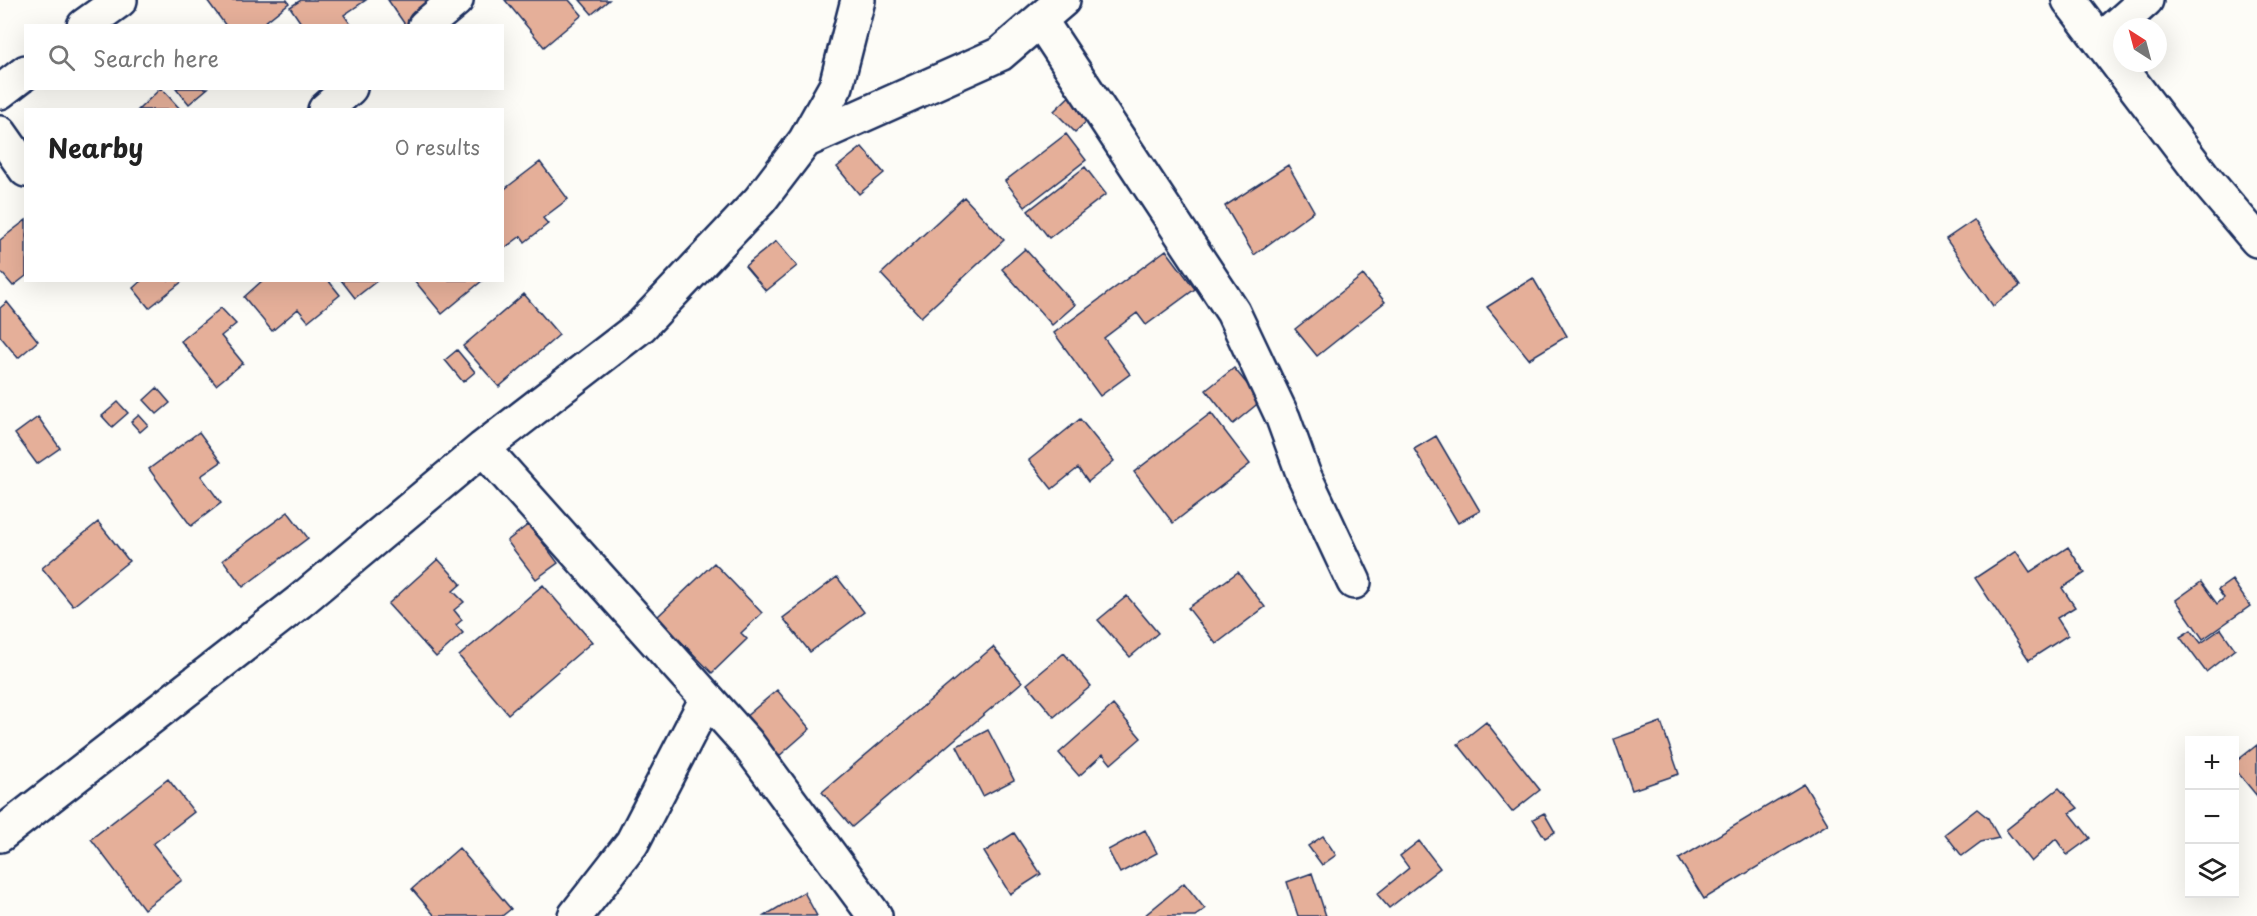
<!DOCTYPE html>
<meta charset="utf-8">
<style>
:root{--surface:#fff;--page:#f6f6f6;--text:#222;--muted:#767676;--line:#e0e0e0}
body{margin:0;font-family:"Playpen Sans",sans-serif;background:var(--page);color:var(--text)}
.controls{position:absolute;right:18px;bottom:18px;display:grid;overflow:hidden;border-radius:0px;box-shadow:0 6px 24px #0002}
.controls button{width:54px;height:54px;display:grid;place-items:center;padding:0;border:0;border-bottom:2px solid var(--line);background:var(--surface);color:var(--text);font:30px sans-serif}
.compass{position:absolute;left:2113px;top:18px;width:54px;height:54px;border-radius:50%;background:var(--surface);box-shadow:0 6px 24px #0002;rotate:324deg}
.list{margin:0;padding:0;list-style:none}
h2{display:flex;justify-content:space-between;align-items:center;height:78px;margin:0;padding:0 24px;font-size:26px}
h2 small{font-size:20px;font-weight:400;color:var(--muted)}
.icon{flex:none;width:33px;height:33px;fill:none;stroke:currentColor;stroke-width:2;stroke-linecap:round;stroke-linejoin:round}
.map{position:relative;flex:none;width:2257px;height:916px;overflow:hidden}
.search{position:absolute;background:var(--surface);box-shadow:0 6px 24px #0002;left:24px;top:24px;width:480px;height:66px;display:flex;align-items:center;gap:15px;box-sizing:border-box;padding:0 21px;border-radius:0px;color:var(--muted);font-size:22px}
.panel{position:absolute;background:var(--surface);box-shadow:0 6px 24px #0002;left:24px;top:108px;width:480px;height:174px;border-radius:0px}
.map>svg:first-child{display:block}
</style>
<div class="map">
<svg width="2257" height="916" viewBox="0 0 2257 916">
<rect width="100%" height="100%" fill="#fdfcf7"/>
<filter id="ink" filterUnits="userSpaceOnUse"><feTurbulence type="fractalNoise" baseFrequency=".0167" numOctaves="2"/><feDisplacementMap in="SourceGraphic" scale="12" xChannelSelector="R" yChannelSelector="G"/><feConvolveMatrix kernelMatrix="1 2 1 2 8 2 1 2 1" color-interpolation-filters="sRGB"/></filter>
<g filter="url(#ink)">
<!-- building -->
<path fill="#e5af99" stroke="#1b2f5e" stroke-width="1.5" d="M207 0H287L289 3 260 26H226Z
M301 0H366L344 15 352 26H303L290 7Z
M388 0H433L409 26H406Z
M505 0H569L582 15 544 47Z
M580 0H609L592 14Z
M1080 86 1101 108 1075 132 1054 111Z
M161 88 181 110H138Z
M176 88H208L189 104Z
M1066 134 1086 160 1025 207 1005 181Z
M862 147 884 173 859 194 837 167Z
M540 162 568 199 543 218 548 224 525 242 521 236 502 250V191Z
M1288 165 1314 211 1254 255 1225 206Z
M1085 167 1106 194 1049 238 1028 211Z
M964 197 1004 240 921 317 881 274Z
M26 220V276L13 286 2 273 0 275V240Z
M1974 220 2020 286 1993 306 1946 239Z
M776 241 797 266 766 291 745 266Z
M1025 249 1075 305 1052 325 1002 269Z
M1166 250 1195 289 1146 325 1137 313 1104 338 1130 374 1100 396 1054 333Z
M1363 275 1385 302 1317 356 1295 329Z
M1533 278 1567 336 1529 359 1487 307Z
M142 280H184L149 308 133 288Z
M263 280H328L340 295 308 321 298 309 272 331 244 297Z
M341 280H378L355 298Z
M414 280H483L442 314Z
M524 294 559 335 499 387 463 346Z
M7 302 38 341 18 358 0 336V308Z
M221 308 236 324 221 336 243 363 216 385 181 341Z
M457 350 475 372 463 382 445 360Z
M1234 368 1261 401 1233 424 1206 390Z
M157 388 170 403 157 414 144 400Z
M118 402 128 413 112 427 102 416Z
M1211 413 1250 464 1173 523 1134 472Z
M139 415 148 425 140 432 131 422Z
M38 417 60 448 37 464 15 434Z
M1080 419 1114 461 1088 482 1078 468 1052 489 1029 460Z
M199 432 221 462 201 476 221 503 191 526 149 469Z
M1436 436 1480 511 1458 523 1414 449Z
M288 512 308 538 243 587 223 560Z
M98 522 129 561 73 606 42 568Z
M529 524 558 563 536 579 507 541Z
M2068 547 2085 573 2062 588 2075 607 2057 618 2068 635 2029 660 1975 578 2016 551 2030 572Z
M438 559 461 584 453 591 464 602 454 610 462 620 456 625 463 633 436 657 388 604Z
M714 563 762 613 741 633 747 639 712 673 657 617Z
M1238 572 1265 607 1216 644 1188 608Z
M837 577 864 612 810 652 783 618Z
M2232 580 2250 606 2203 639 2176 600 2201 582 2217 604 2224 598 2218 590Z
M543 585 592 642 508 714 459 656Z
M1127 596 1158 633 1130 657 1098 620Z
M2221 629 2235 649 2206 672 2180 637 2191 630 2201 643Z
M993 647 1022 682 852 827 822 792Z
M1064 653 1091 686 1054 717 1027 684Z
M777 690 810 729 778 757 744 718Z
M1113 705 1141 738 1111 764 1103 754 1079 776 1059 753Z
M1486 722 1540 790 1512 812 1458 744Z
M1661 722 1679 774 1632 790 1614 739Z
M988 730 1014 780 983 796 957 746Z
M2257 745V796L2234 768V763Z
M168 779 194 812 153 844 182 880 144 909 91 839Z
M1804 784 1828 824 1704 899 1679 859Z
M2059 788 2078 808 2070 813 2090 838 2067 855 2056 839 2031 862 2006 830Z
M1977 809 1988 818 1999 838 1981 842 1962 856 1945 834Z
M1544 813 1555 832 1545 838 1533 819Z
M1145 830 1157 853 1120 873 1108 850Z
M1014 833 1041 874 1010 894 984 852Z
M1323 836 1336 855 1322 865 1308 846Z
M1419 841 1440 868 1389 908 1377 894 1409 868 1400 856Z
M459 848 511 909 502 916H435L412 889Z
M1312 873 1326 916H1298L1287 882Z
M1184 883 1205 909 1195 916H1144Z
M804 892 817 916H764Z"/>
<g fill="none" stroke-linecap="round" stroke-linejoin="round">
<!-- street casing -->
<g stroke="#1b2f5e" stroke-width="38">
<path id="street" d="M2069 0 2206 180 2257 240
M1040 20 1233 312 1283 418 1303 473 1354 582
M84 26 120 0
M425 26 456 0
M2100 41 2146 0
M0 92 26 72
M325 110 350 88
M0 133 26 170
M805 141 1000 54 1063 0
M483 448 747 743 875 916
M0 835 299 602 483 448 641 326 760 200 805 141 836 86 858 0
M575 916 632 843 706 700"/>
</g>
<!-- street -->
<use href="#street" stroke="#fdfcf7" stroke-width="33"/>
</g>
</g>
</svg>
<div class="controls">
<button>+</button>
<button>−</button>
<button><svg class="icon" aria-label="layers" viewBox="0 0 24 24"><path d="M12 4l9 5-9 5-9-5zM3 14l9 5 9-5"/></svg></button>
</div>
<svg class="compass" viewBox="-18 -18 36 36"><path d="M0-13l5 13h-10z" fill="#e53935"/><path d="M0 13l5-13h-10z" fill="#767676"/></svg>
<div class="search"><svg class="icon" aria-label="search" viewBox="0 0 24 24"><circle cx="10" cy="10" r="6"/><path d="M15 15l6 6"/></svg>Search here</div>
<section class="panel">
<h2>Nearby<small>0 results</small></h2>
<ul class="list">
</ul>
</section>
</div>
